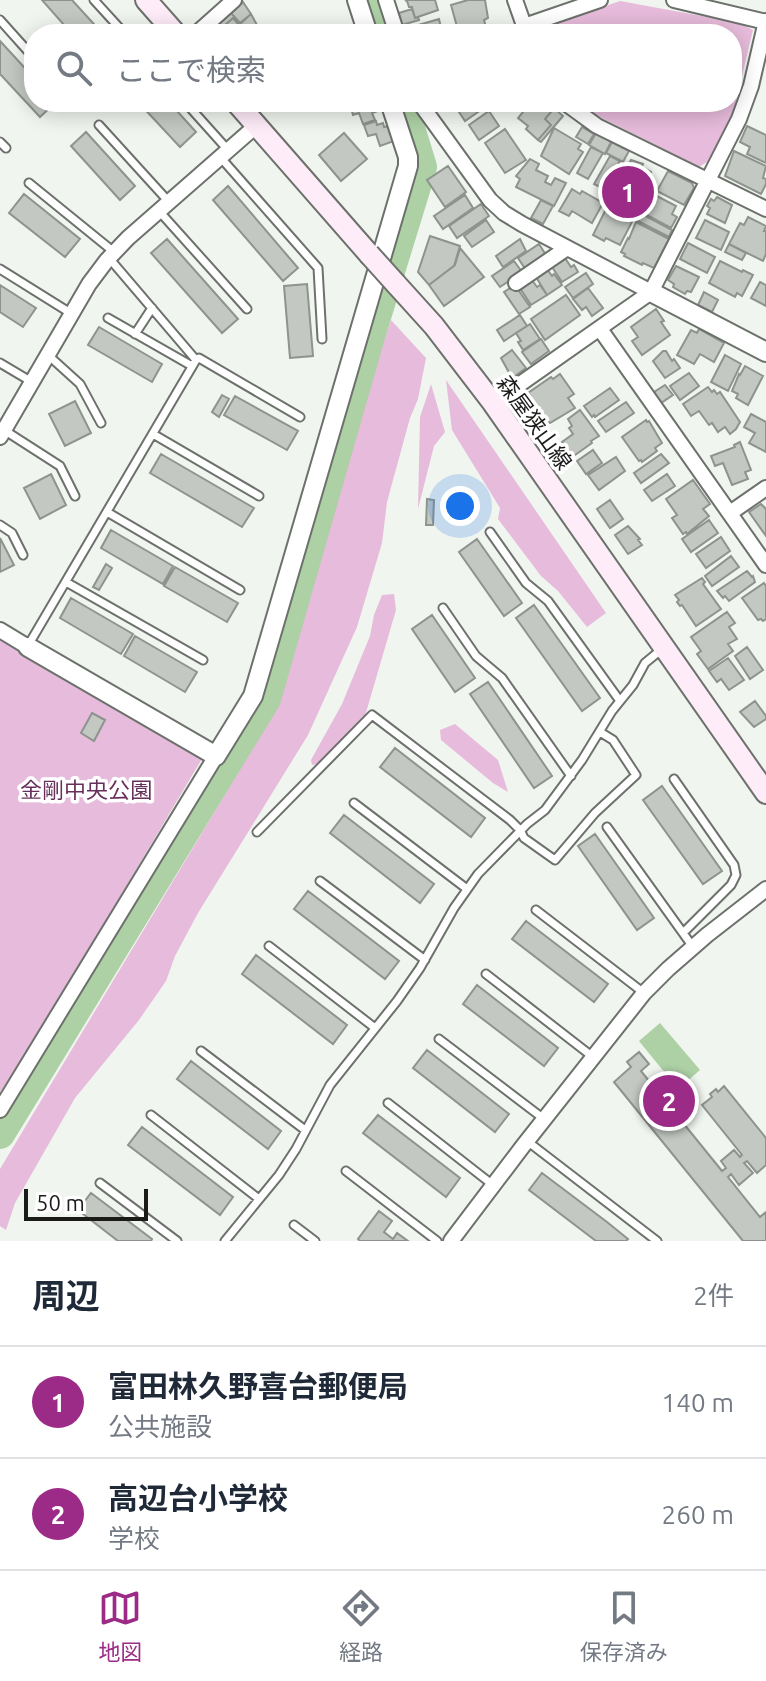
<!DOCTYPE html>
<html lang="ja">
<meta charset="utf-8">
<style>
:root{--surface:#fff;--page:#f6f6f7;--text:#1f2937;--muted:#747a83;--line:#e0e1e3;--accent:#9c2b88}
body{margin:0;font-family:Ubuntu,"Noto Sans JP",sans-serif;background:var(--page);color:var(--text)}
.scale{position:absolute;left:24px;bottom:20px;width:124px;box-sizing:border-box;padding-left:8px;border:4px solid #1b1c1a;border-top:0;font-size:22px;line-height:28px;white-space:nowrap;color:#1b1c1a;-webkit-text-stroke:6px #fff;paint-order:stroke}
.you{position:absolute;left:460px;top:506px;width:28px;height:28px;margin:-20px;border:6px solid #fff;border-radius:50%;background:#1a73e8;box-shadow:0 0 0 12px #1a73e833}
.badge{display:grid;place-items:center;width:52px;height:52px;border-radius:50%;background:var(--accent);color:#fff;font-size:26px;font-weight:700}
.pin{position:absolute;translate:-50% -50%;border:4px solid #fff;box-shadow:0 2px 8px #0006}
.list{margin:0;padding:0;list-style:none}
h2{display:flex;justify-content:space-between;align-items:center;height:104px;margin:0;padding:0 32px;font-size:34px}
h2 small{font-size:26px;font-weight:400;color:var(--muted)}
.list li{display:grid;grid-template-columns:52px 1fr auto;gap:24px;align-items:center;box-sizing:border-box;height:112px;padding:0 32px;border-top:2px solid var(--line)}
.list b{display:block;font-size:30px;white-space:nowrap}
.list p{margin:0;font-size:26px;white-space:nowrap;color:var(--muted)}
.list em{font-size:26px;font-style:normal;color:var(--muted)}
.icon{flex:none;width:44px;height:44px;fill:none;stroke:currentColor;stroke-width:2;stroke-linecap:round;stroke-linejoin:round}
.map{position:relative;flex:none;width:766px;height:1241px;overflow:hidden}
.search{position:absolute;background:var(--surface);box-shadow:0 4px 20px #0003;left:24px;right:24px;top:24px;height:88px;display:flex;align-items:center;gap:20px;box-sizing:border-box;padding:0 28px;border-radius:32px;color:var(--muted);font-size:30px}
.sheet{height:328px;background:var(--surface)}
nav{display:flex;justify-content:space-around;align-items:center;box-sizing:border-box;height:112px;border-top:2px solid var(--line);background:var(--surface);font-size:22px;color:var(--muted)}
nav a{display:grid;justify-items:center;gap:4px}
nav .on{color:var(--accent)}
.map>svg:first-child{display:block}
</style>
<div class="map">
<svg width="766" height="1241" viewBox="0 0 766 1241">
<rect width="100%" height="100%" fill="#f0f5ef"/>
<!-- green -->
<path fill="#e7bbdb" d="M620 1 740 23 753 30 732 118 707 162 699 167 584 109 575 102H732V34H535L534 31Z
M391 320 426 358 418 399 410 418 387 502 382 543 357 627 308 735 198 913 175 956 166 981 139 1020 75 1098 15 1203 6 1230 0 1226V1169L277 708 379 356Z
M446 380 606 613 587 627 558 591 541 576 498 519 500 508 452 430Z
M431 384 445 432 434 446 418 509 420 417Z
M394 594 396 610 365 716 338 746 318 764 312 765 311 760 342 704 370 636 374 615 382 595Z
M0 639 203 757 29 1050 0 1092Z
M455 724 498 760 508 792 493 783 441 740 440 730Z"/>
<!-- water -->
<path fill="#add0a5" d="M660 1023 700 1070 678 1089 639 1041Z"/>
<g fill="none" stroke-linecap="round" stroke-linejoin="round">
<!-- river -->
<path stroke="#add0a5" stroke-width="30" d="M369 0 380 34
M0 1134 266 699 368 343 422 167 402 102"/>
</g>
<!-- building -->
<path fill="#c3c8c2" stroke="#8e938e" stroke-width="2" d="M42 0H72L103 34H72Z
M405 0H435L438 10 415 18 412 7H409L407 1Z
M468 0H485L488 18 484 20 486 27 491 25 493 33 496 34H459L451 5Z
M243 2 251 14 240 23 231 13Z
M412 9 415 18 418 17 419 20 402 25 399 13Z
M231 13 240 23 239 24 233 18 215 34H208Z
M251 14 262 34H251L239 25Z
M233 18 247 34H215Z
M439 19 442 32 434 34H410L408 28Z
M0 41 34 78V102H56L40 117 0 74Z
M138 102H169L196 132 180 147Z
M371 102H378L381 110 372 113 375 120 363 124 359 113 353 115 351 108Z
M461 102H486L488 105 465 121 455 106Z
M531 102H539L551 112 545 119 551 125 538 140 526 129 528 126 518 118Z
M552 106 563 116 541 142 538 140 551 125 545 119 551 112 548 110Z
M489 111 499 126 479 140 469 125Z
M376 121 377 125 383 123 384 127 389 126 394 141 380 146 376 134 368 136 364 125Z
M747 126 766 135V163L747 154 750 147 740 142Z
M582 127 594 134 588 144 576 137Z
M554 128 581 144 578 149 583 152 569 174 541 156Z
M505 129 526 160 505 173 485 143Z
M86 132 135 186 120 200 71 146Z
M344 133 367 159 341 181 319 155Z
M596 133 611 142 605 154 589 145Z
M612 142 629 151 623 162 606 153Z
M591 147 603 153 588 179 577 173Z
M734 151 766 166 763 178 766 179V184L761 194 725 176Z
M610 156 620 161 604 189 594 184Z
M530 159 539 164 536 170 548 176 545 182 551 185 555 178 566 183 554 206 516 187 520 179 516 176Z
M631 160 643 164 642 167 651 172 641 191 634 187 632 191 625 188 627 184 620 180Z
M448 166 466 192 445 207 427 180Z
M668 171 692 183 694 188 684 205 657 191Z
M228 186 298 268 283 281 213 200Z
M572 189 580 194 582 191 603 203 592 223 572 211 569 216 559 211Z
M24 194 80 239 65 257 9 213Z
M653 194 676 206 672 214 677 217 671 228 643 213Z
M465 195 473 208 443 229 434 216Z
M717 197 732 205 725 223 707 214 710 208 707 206 711 199 714 201Z
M541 200 553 206 543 224 531 218Z
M481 204 489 216 457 238 449 226Z
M608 205 634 218 620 245 606 238 604 241 593 235Z
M642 214 672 230 669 237 638 221Z
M748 217 766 226 764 231H766V254L763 261 729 244 740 223 744 225Z
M486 220 494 232 472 247 464 236Z
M705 220 729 232 721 250 696 238Z
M636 222 669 239 654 268 643 263 642 265 624 256 625 254 621 252 628 238 629 239Z
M430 236 460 246 454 266 429 285 418 272Z
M167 239 238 319 222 333 151 253Z
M520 239 526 251 503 267 496 256Z
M688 243 715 257 707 273 680 259Z
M539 244 546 255 526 270 518 258Z
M729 244 746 253 742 260 725 252Z
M460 248 484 277 444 306 429 285 455 265Z
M565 258 571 267 574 265 578 272 562 282 552 267Z
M514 261 522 272 500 287 492 276Z
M720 261 742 272 743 270 753 275 742 296 737 293 735 297 709 283Z
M676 266 699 277 691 292 687 291 685 294 673 287 674 284 668 280Z
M547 269 552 276 554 274 562 285 547 295 536 277Z
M586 273 593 284 573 298 565 287Z
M532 280 537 287 540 285 547 295 531 305 520 288Z
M760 282 766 285V306L751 298Z
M307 284 313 356 290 358 284 286Z
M0 285 36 308 23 327 0 312Z
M515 285 530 307 519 314 504 292Z
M588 288 603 308 592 316 586 307 582 310 573 299Z
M704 292 718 300 712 312 698 305Z
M566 295 580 315 545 340 531 319Z
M656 309 664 321 661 322 670 335 642 355 632 341 638 337 631 327Z
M520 315 527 326 504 341 497 330Z
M530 324 540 339 523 350 518 342 521 341 516 333Z
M99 327 162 364 152 382 88 345Z
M699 329 724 343 714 362 700 354 694 364 677 355 691 330 697 333Z
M541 339 549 351 531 364 522 352Z
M512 350 526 368 512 378 501 358Z
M663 351H666L672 361 674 359 680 368 665 378 653 361Z
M725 355 741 364 728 391 711 382Z
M745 366 763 376 748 405 736 398 738 394 732 391 739 374 740 375Z
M689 373 699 386 680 400 670 386Z
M560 374 574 394 568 398 575 408 550 423 548 421 546 423 527 396 530 395 528 393 551 377 553 379Z
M665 385 673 395 661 403 654 392Z
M708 387 712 392 714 390 717 394 720 392 740 422 736 429 730 434 725 427 718 432 712 423 709 425 699 411 691 416 683 404Z
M610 388 619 400 595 417 594 415 592 417 584 406Z
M222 395 229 399 219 417 212 412Z
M235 396 298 431 287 450 224 415Z
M75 401 91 433 65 446 49 414Z
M626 402 634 413 606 432 598 421Z
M580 410 599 436 591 441 592 443 565 462 562 457 569 452 562 442 573 434 569 428 572 426 568 419Z
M751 414 766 422V452L749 443 755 433 744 427Z
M646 420 647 422 649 421 662 443 655 448 657 451 642 462 641 460 639 461 622 437Z
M740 442 751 470 745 472 748 479 732 485 723 463 715 466 711 456 735 447 734 445Z
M593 450 602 463 586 474 577 461Z
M161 454 254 508 242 527 150 473Z
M661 454 669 463 641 483 634 473Z
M616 457 625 471 599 490 588 475Z
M51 474 66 505 40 519 24 488Z
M667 474 675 486 652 501 644 490Z
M693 480 710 504 703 509 709 516 687 534 686 532 683 534 672 518 677 515 666 499Z
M427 499 434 500 433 525H426Z
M610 500 623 519 610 528 597 509Z
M761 504 766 509V536L749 512Z
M709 520 718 533 691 552 682 539Z
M628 526 640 539 638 540 642 545 628 554 615 535Z
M111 530 173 566 163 584 101 548Z
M721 537 730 551 706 568 696 554Z
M0 538 14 565 0 572Z
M477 539 522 603 504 616 459 552Z
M731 556 739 567 712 586 705 576Z
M106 564 112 568 99 590 93 587Z
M175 567 238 603 227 622 164 586Z
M747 571 752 577 753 576 755 582 729 601 725 596 723 598 717 591Z
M702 578 705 582 703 584 721 609 696 626 682 605 680 606 677 602 679 600 675 595Z
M764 583 766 586V619L763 621 761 619 758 620 742 598Z
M71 598 133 634 121 654 60 618Z
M534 605 600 698 582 711 516 618Z
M727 612 735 623 729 627 737 639 728 644 733 651 708 669 697 654 701 651 691 637Z
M432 615 475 678 455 692 412 629Z
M135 636 197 672 185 692 124 656Z
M747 647 763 670 750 679 735 656Z
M728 658 744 680 729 690 721 679 717 682 709 671Z
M488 682 552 776 534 788 470 694Z
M755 701 766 716V719L754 727 740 712Z
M92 713 105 720 94 741 81 733Z
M395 748 485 818 471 837 380 767Z
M662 786 722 871 703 884 643 800Z
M344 815 434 884 420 903 330 833Z
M595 834 654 918 637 930 578 846Z
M308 891 399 961 385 979 294 909Z
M526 921 608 984 594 1002 512 939Z
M256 955 347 1025 333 1044 242 974Z
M477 985 558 1048 544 1066 463 1004Z
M427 1050 509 1114 495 1132 413 1068Z
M639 1052 649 1064 641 1071 722 1171 726 1168 721 1161 734 1150 740 1157 742 1155 702 1105 712 1097 710 1094 716 1089 718 1092 724 1086 766 1138V1165L757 1173 747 1161 744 1163 753 1173 739 1185 731 1174 728 1177 760 1217 766 1212V1241H743L614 1082 631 1067 627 1062Z
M191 1061 281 1131 268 1149 177 1079Z
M378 1115 460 1178 446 1197 363 1133Z
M142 1127 233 1197 220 1215 128 1145Z
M542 1173 607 1222 628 1239 626 1241H596L529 1190Z
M91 1193 152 1239 151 1241H118L78 1210Z
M379 1211 392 1221 384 1232 393 1239 397 1233 408 1241H360L358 1239Z"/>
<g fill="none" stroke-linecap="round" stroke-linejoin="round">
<!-- service casing -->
<g stroke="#6d716c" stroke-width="11">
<path id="service" d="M94 0 125 34
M0 20 34 58
M185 102 228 150
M99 125 169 202
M0 142 6 148
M221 158 318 268 322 339
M29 183 114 252
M159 211 247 309
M109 258 196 360 199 358 300 417
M0 269 72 314
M108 318 192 366
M135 334 152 308
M48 355 80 384 101 423
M0 363 32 382
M4 430 60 466 75 496
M153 434 259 496
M107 512 240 590
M0 525 12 533 23 555
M490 532 526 583 548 601 620 701
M66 582 203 660
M443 608 476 656 502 678 571 776
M29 644 196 360
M674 779 734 865 736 875 731 885 683 933
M354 803 467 889
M607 827 693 947
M257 832 372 715 510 820 520 830 524 838 555 860 595 813 636 775 613 740 600 732
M320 881 425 960
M536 910 644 993
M269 946 375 1028
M486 974 593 1057
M439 1039 544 1119
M201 1051 305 1130
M388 1103 493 1185
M151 1115 259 1199
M527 1141 657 1241
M346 1171 437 1241
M100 1183 177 1241
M294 1225 315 1241
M225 1241 279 1175 296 1149 330 1085 397 1001 420 968 454 908 478 874 527 824 545 810 582 760 612 711 633 685 645 663 662 649"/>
</g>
<!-- minor casing -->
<g stroke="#6d716c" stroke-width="18">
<path id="minor" d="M386 0 397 34
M515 0 527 34
M674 0 766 22
M524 26 600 0
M196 34 234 0
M419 102 490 200 504 213 522 224 651 292
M564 102 597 126 766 209
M516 283 567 248
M600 329 766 565
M493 403 651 292 739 119 751 86 766 21
M0 437 89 284 107 260 128 238 257 125
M730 513 766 488
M0 630 28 647
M0 1110 216 756
M451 1241 523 1146 644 993 668 969 707 935 766 889"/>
</g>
<!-- tertiary casing -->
<g stroke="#6d716c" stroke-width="22">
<path id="tertiary" d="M357 0 368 34
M651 292 766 352
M28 647 216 756 253 696 408 166V157L390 102"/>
</g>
<!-- secondary casing -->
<g stroke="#6d716c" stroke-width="24">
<path id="secondary" d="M146 0 176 34
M236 102 369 254
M396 284 434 326 493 403 766 793"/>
</g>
<!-- service -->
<use href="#service" stroke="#fff" stroke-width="7"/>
<!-- minor -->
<use href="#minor" stroke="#fff" stroke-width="14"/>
<!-- tertiary -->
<use href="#tertiary" stroke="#fff" stroke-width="18"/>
<!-- secondary -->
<use href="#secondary" stroke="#feecf9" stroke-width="20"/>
<!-- secondary-bridge casing -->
<g stroke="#6d716c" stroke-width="24" stroke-linecap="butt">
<path id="secondary-bridge" d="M369 254 396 284"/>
</g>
<!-- secondary-bridge -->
<use href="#secondary-bridge" stroke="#feecf9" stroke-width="20"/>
</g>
<g text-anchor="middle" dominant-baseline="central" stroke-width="7" stroke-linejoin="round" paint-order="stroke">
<!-- street labels -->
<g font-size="22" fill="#1b1c1a" stroke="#fff">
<text transform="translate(535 422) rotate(54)">森屋狭山線</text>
</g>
<!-- park labels -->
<g font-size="22" fill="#67305b" stroke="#fff">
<text x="86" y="789">金剛中央公園</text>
</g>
</g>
</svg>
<div class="scale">50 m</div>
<div class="you"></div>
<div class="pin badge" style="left:628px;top:192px">1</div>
<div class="pin badge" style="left:669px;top:1101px">2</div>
<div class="search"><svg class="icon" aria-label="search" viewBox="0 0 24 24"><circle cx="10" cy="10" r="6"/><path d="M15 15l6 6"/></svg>ここで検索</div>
</div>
<section class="sheet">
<h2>周辺<small>2件</small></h2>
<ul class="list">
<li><span class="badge">1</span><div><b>富田林久野喜台郵便局</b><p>公共施設</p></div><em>140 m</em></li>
<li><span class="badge">2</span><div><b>高辺台小学校</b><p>学校</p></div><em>260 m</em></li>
</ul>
</section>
<nav>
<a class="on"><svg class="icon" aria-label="map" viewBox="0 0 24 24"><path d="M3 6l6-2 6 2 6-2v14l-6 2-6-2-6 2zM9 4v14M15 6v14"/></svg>地図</a>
<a><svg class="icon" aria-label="directions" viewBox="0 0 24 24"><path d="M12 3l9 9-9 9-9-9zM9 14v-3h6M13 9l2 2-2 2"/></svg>経路</a>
<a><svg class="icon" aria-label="saved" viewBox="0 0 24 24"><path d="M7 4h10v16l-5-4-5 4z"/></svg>保存済み</a>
</nav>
